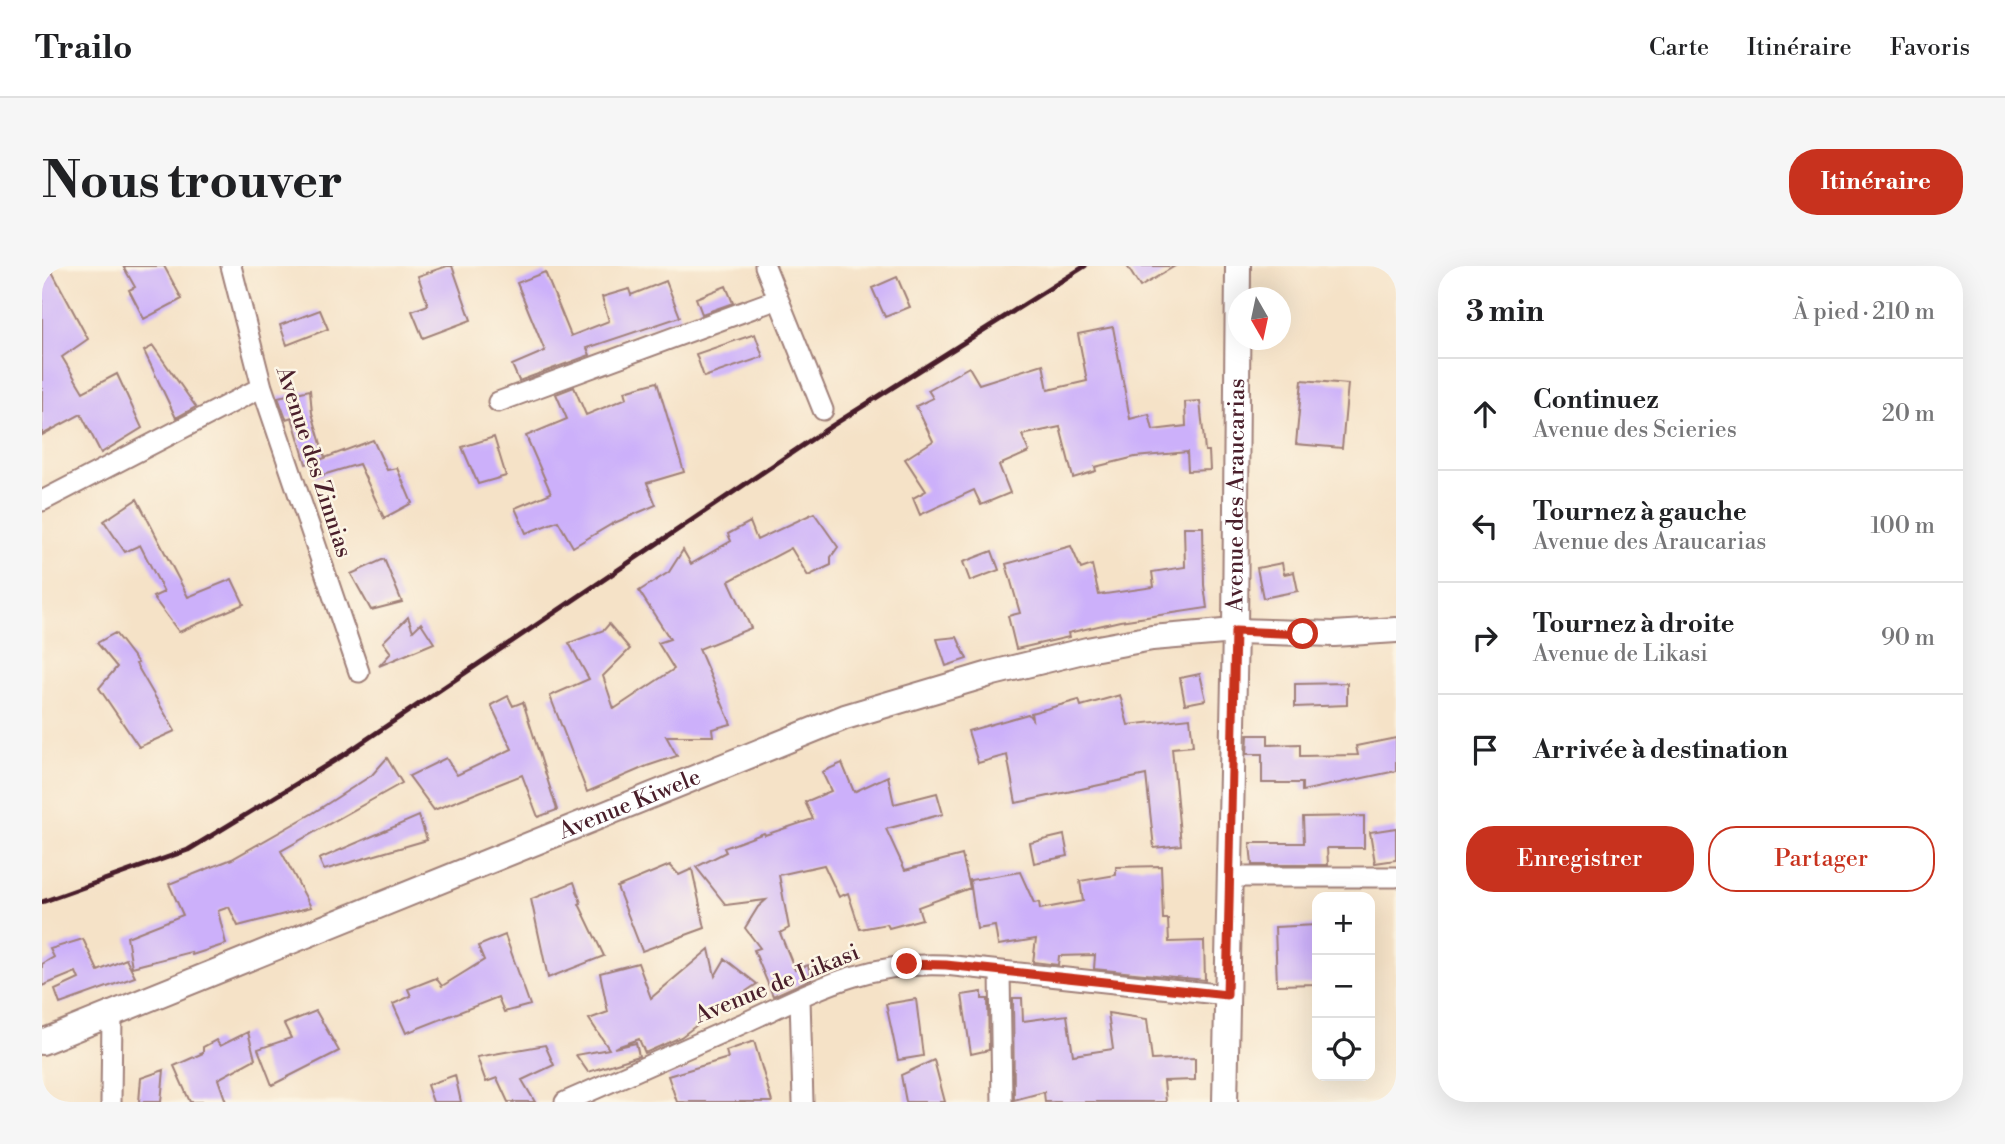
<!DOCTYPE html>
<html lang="fr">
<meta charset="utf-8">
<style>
:root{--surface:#fff;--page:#f6f6f6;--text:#202124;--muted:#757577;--line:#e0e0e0;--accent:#c8321e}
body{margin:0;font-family:"Libre Bodoni",serif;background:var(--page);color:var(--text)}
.controls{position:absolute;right:21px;bottom:21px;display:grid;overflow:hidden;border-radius:14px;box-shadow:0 7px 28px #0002}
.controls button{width:63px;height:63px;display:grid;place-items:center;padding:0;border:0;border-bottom:2px solid var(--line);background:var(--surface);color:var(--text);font:35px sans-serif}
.compass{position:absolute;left:1186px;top:21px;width:63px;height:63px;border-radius:50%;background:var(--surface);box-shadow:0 7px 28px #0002;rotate:171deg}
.stop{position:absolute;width:21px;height:21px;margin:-16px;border:5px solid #c8321e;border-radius:50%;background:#fff}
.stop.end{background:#c8321e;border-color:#fff;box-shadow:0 2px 7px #0008}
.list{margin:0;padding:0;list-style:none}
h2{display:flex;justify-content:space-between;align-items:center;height:91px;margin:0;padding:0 28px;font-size:30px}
h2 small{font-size:23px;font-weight:400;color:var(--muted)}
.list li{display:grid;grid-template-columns:46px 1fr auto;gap:21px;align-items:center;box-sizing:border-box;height:112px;padding:0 28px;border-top:2px solid var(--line)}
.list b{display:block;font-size:26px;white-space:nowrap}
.list p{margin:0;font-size:23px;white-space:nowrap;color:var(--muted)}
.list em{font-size:23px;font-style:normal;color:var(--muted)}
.actions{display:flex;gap:14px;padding:21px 28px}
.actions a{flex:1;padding:16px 0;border:2px solid var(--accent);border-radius:28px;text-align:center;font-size:24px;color:var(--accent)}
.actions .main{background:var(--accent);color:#fff}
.icon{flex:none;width:38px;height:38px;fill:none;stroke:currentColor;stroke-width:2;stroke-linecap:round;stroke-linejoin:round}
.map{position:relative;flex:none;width:1354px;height:836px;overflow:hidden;border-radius:28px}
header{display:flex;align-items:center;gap:42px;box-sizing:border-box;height:98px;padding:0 35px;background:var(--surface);border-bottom:2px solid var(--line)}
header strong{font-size:33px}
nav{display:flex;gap:38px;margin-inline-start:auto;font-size:24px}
.intro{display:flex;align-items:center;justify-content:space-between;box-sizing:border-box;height:168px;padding:0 42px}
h1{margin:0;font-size:49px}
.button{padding:18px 32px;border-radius:28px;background:var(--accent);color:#fff;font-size:24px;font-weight:700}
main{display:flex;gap:42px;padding:0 42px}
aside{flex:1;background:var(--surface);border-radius:28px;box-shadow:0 7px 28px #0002}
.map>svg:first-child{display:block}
</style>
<header>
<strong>Trailo</strong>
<nav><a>Carte</a><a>Itinéraire</a><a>Favoris</a></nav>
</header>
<div class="intro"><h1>Nous trouver</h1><a class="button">Itinéraire</a></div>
<main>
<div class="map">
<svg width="1354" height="836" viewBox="0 0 1354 836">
<rect width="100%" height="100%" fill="#fcf5e5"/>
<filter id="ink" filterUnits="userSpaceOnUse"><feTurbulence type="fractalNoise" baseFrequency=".0143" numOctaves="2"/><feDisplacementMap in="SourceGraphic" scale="14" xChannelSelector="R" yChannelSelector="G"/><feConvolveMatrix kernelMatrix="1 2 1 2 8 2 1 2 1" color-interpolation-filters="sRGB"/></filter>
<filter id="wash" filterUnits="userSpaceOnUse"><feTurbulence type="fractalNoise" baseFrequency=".00686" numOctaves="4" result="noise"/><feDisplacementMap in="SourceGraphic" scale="28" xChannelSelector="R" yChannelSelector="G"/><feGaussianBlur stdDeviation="1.57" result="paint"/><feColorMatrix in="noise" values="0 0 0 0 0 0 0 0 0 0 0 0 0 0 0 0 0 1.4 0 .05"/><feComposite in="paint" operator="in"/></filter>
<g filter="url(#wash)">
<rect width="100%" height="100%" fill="#f5e2c7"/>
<g id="blocks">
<!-- building -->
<path fill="#ccb0fa" d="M0 0H7L46 73 20 91 41 126 75 108 100 162 59 187 39 148 0 169Z
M81 0H122L140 33 102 53 87 24 93 21Z
M405 0H410L429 54 381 72 370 45 386 39 376 10Z
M1085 0H1133L1098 21Z
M503 6 529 70 567 55 560 31 587 23 589 29 624 15 638 51 545 82 548 89 477 115 470 99 503 85 475 17Z
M855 11 868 41 843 51 830 22Z
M684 20 691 37 660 48 654 32Z
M278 44 286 63 245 79 238 59Z
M1071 61 1088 153 1107 148 1111 164 1144 160 1143 136 1158 135 1163 185H1167L1168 204 1146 205 1145 186 1093 191 1053 201 1054 205 1031 212 1018 161 980 169 987 186 957 199 968 227 939 239 932 224 878 249 871 232 884 225 863 193 891 175 874 140 891 132 886 124 927 101 937 118 1001 98 1006 124 1045 115 1036 68Z
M713 68 721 91 662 111 654 88Z
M111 80 154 141 134 152 102 85Z
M1260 114 1306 118 1300 182 1254 178Z
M615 116 642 206 605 217 614 239 570 258 531 281 516 255 484 267 473 242 509 227 484 170 525 153 514 128 532 121 544 149 585 132 583 125Z
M268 124 270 147 283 192 264 198 250 151 244 153 236 131Z
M452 171 464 210 436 218 420 181Z
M331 174 345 204 355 202 370 237 342 252 317 198 274 211 269 197Z
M95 233 146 331 190 313 202 338 137 366 111 331 122 326 98 279 83 286 62 255Z
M772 247 796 281 789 291V299L766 310 749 282 687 315 709 362 657 383 689 458 670 463 671 470H624L635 490 605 500 545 526 508 430 547 413 527 377 562 364 567 358 588 383 561 410 572 443 632 403 616 377 628 373 597 325 627 306 641 284 649 298 689 275 686 268 708 256 715 274Z
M1142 261H1161L1162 319 1165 342 1078 355 1026 367 1027 371 974 383 966 350 978 347 964 298 1029 280 1039 303 1050 299 1057 329 1112 321 1110 306 1143 301Z
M950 285 957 304 928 315 921 296Z
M342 293 360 336 329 344 309 308Z
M1240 297 1242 308 1252 306 1256 325 1221 332 1215 302Z
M366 351 371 365 379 357 392 377 337 400 349 387 341 376Z
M73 367 96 397 94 398 133 465 97 481 57 422 75 401 55 377Z
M915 371 925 393 904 400 895 373Z
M1158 408 1164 434 1143 438 1138 412Z
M1305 417V439L1253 441V418Z
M1078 429 1086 459 1148 452 1151 480 1130 482 1139 579 1112 582 1104 509 974 537 965 489 936 497 926 465 986 448 990 453 989 447 1037 434 1039 440Z
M466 430 471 440 481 436 515 544 496 551 480 509 392 544 367 510 404 492 415 509 470 483 449 439Z
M1206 469H1226V479L1258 478V490L1316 489 1314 480 1354 472V505L1260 525V517H1220V488H1205Z
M345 492 360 517 239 585 269 641 196 660 187 641 176 645 184 678 150 689 149 686 90 701 85 671 141 649 127 618 190 593 271 547 330 509Z
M800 497 812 526 846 510 852 538 895 527 901 548 844 563 863 604 920 589 928 622 876 641 880 653 847 662 845 658 818 663 806 627 797 631 782 599 737 609 747 662 738 667 753 704 766 699 769 713 731 730 712 684 718 682 703 662 716 641 724 634 684 639 654 601 684 586 682 582 722 567 723 569 771 553 763 536 789 525 780 506Z
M377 550 385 574 282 604 277 593Z
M1322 550V582H1285L1286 599H1210L1208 577H1262L1261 551Z
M1354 562V594L1333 597 1328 566Z
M1022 569 1026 590 992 597 988 577Z
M628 599 637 609 650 603 663 662 600 685 575 621Z
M1119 600 1121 653H1126L1127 676 1162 675 1163 714 1052 703 1053 689 1017 690 1016 699 991 696 994 673 956 679 953 660 935 663 928 614 978 606 992 637 997 636 998 643 1041 635 1038 615 1074 609V601Z
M532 616 539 637 537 638 562 690 506 712 489 633Z
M1275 659V718L1235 719 1233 661Z
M463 669 488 739 462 746 456 731 364 767 351 738 369 730 366 723 394 712 400 720 442 694 436 680Z
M41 673 56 705 84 693 93 711 18 738 13 724 37 713 34 706 0 720V698L12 691 8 683Z
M667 683 673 710 683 693 715 718 671 747 639 771 603 787 597 773 572 782 594 777 597 790 546 806 534 789 567 783 547 753 566 746 558 707 596 697 609 732Z
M940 726V733H946L947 784 929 788 920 729Z
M971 732H980L981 755 1025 749 1031 789 1071 783 1066 747 1105 753 1110 794 1153 792V814L1122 815 1124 836H1003L1002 826 972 834Z
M874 733 881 790 856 794 844 738Z
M274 745 297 785 230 819 216 783 249 772 242 758Z
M206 766 213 793 176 813 184 836H148L132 800 161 787V781L174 774 178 780Z
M712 775 730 836H635L626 810 686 792 684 785Z
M503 779 512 799 480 814 493 836H466L455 812 444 816 435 791Z
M892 794 903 836H864L859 809Z
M122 804 119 836H97L99 812Z
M413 809 419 836H391L385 819Z"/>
</g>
</g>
<g filter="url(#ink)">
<use href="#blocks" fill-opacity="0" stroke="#a08079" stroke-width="2"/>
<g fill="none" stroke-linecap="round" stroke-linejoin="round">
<!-- minor casing -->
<g stroke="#a08079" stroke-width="23">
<path id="minor" d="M189 0 220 121 317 406
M723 0 781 144
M456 136 736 33
M0 235 220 121
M1189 611H1354
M958 706 960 836
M758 732 761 836
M69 836 70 748
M523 836C581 811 638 785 695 760 769 727 820 695 903 699L1185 729"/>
</g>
<!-- tertiary casing -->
<g stroke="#a08079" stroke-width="28">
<g id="tertiary">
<path id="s1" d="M0 776 803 451 951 407 1045 384 1110 372 1193 365 1292 368 1354 364"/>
<path id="s2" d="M1183 836 1193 365 1196 0"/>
</g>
</g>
<!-- minor -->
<use href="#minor" stroke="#fff" stroke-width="19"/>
<!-- tertiary -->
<use href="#tertiary" stroke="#fff" stroke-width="24"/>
<!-- rail -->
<path stroke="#4a1f2b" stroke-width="5" d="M0 636 146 584 300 490 788 161 1043 0"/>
</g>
</g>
<g fill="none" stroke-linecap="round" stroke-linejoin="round" filter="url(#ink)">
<!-- route -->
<path stroke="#c8321e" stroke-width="9" d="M865 698 904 699 1185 729 1193 365 1261 368"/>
</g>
<g text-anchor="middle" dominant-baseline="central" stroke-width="5" stroke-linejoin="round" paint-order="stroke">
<!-- street labels -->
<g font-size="23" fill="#4a1f2b" stroke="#fcf5e5">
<text transform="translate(272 196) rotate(72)">Avenue des Zinnias</text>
<text stroke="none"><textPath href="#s2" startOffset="607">Avenue des Araucarias</textPath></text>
<text stroke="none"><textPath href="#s1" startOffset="634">Avenue Kiwele</textPath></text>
<text transform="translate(735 718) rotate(-22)">Avenue de Likasi</text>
</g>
</g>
</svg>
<div class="controls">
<button>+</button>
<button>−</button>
<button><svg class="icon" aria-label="locate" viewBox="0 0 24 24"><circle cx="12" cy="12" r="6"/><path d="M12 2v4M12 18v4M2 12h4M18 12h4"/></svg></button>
</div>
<svg class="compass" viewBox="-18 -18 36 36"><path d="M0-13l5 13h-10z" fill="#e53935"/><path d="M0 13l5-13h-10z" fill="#757577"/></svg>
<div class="stop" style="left:1261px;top:368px"></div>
<div class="stop end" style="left:865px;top:698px"></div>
</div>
<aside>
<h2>3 min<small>À pied · 210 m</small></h2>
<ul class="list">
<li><svg class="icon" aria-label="ahead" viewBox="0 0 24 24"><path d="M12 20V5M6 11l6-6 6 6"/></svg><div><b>Continuez</b><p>Avenue des Scieries</p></div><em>20 m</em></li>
<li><svg class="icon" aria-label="left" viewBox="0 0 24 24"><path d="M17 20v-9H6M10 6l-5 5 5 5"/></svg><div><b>Tournez à gauche</b><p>Avenue des Araucarias</p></div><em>100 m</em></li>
<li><svg class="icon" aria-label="right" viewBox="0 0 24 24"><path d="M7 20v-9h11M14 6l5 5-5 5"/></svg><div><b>Tournez à droite</b><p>Avenue de Likasi</p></div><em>90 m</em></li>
<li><svg class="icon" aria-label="arrive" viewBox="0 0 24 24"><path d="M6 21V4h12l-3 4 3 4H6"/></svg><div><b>Arrivée à destination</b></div></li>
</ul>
<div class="actions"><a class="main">Enregistrer</a><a>Partager</a></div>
</aside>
</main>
